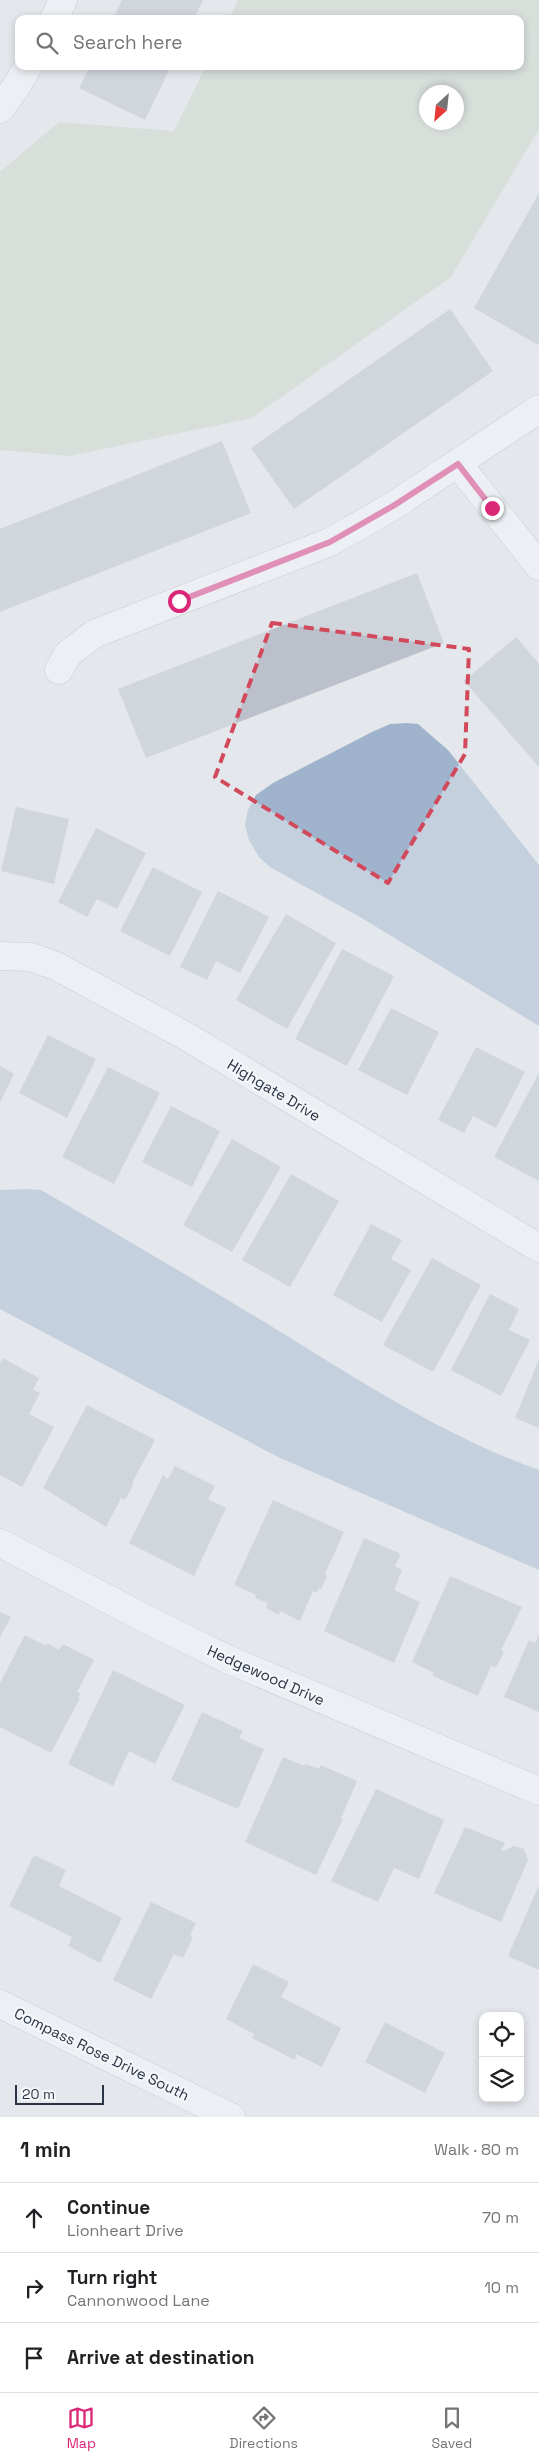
<!DOCTYPE html>
<meta charset="utf-8">
<style>
:root{--surface:#fff;--page:#f2f2f2;--text:#202124;--muted:#757577;--line:#e0e0e0;--accent:#db2777}
body{margin:0;font-family:"Space Grotesk",sans-serif;background:var(--page);color:var(--text)}
.controls{position:absolute;right:15px;bottom:15px;display:grid;overflow:hidden;border-radius:10px;box-shadow:0 2px 8px #0003}
.controls button{width:45px;height:45px;display:grid;place-items:center;padding:0;border:0;border-bottom:1px solid var(--line);background:var(--surface);color:var(--text);font:25px sans-serif}
.compass{position:absolute;left:419px;top:85px;width:45px;height:45px;border-radius:50%;background:var(--surface);box-shadow:0 2px 8px #0003;rotate:207deg}
.scale{position:absolute;left:15px;bottom:12px;width:89px;box-sizing:border-box;padding-left:5px;border:2px solid #2b3445;border-top:0;font-size:14px;line-height:18px;white-space:nowrap;color:#2b3445;-webkit-text-stroke:4px #f4f6f9;paint-order:stroke}
.stop{position:absolute;width:15px;height:15px;margin:-11px;border:4px solid #db2777;border-radius:50%;background:#fff}
.stop.end{background:#db2777;border-color:#fff;box-shadow:0 1px 5px #0008}
.list{margin:0;padding:0;list-style:none}
h2{display:flex;justify-content:space-between;align-items:center;height:65px;margin:0;padding:0 20px;font-size:21px}
h2 small{font-size:16px;font-weight:400;color:var(--muted)}
.list li{display:grid;grid-template-columns:32px 1fr auto;gap:15px;align-items:center;box-sizing:border-box;height:70px;padding:0 20px;border-top:1px solid var(--line)}
.list b{display:block;font-size:19px;white-space:nowrap}
.list p{margin:0;font-size:16px;white-space:nowrap;color:var(--muted)}
.list em{font-size:16px;font-style:normal;color:var(--muted)}
.icon{flex:none;width:28px;height:28px;fill:none;stroke:currentColor;stroke-width:2;stroke-linecap:round;stroke-linejoin:round}
.map{position:relative;flex:none;width:539px;height:2117px;overflow:hidden}
.search{position:absolute;background:var(--surface);box-shadow:0 2px 8px #0003;left:15px;right:15px;top:15px;height:55px;display:flex;align-items:center;gap:12px;box-sizing:border-box;padding:0 18px;border-radius:10px;color:var(--muted);font-size:19px}
.sheet{height:275px;background:var(--surface)}
nav{display:flex;justify-content:space-around;align-items:center;box-sizing:border-box;height:70px;border-top:1px solid var(--line);background:var(--surface);font-size:14px;color:var(--muted)}
nav a{display:grid;justify-items:center;gap:2px}
nav .on{color:var(--accent)}
.map>svg:first-child{display:block}
</style>
<div class="map">
<svg width="539" height="2117" viewBox="0 0 539 2117">
<rect width="100%" height="100%" fill="#e4e7ec"/>
<!-- green -->
<path fill="#c9d6c5" fill-rule="evenodd" d="M238 0H539V129L451 277 252 418 70 456 0 450V172L59 122 174 131 206 66H520V19H229ZM426 92H456V122H426Z"/>
<!-- water -->
<path fill="#9fb4cc" d="M407 723 418 724 448 750 539 865V1026L360 917 270 867 259 857 249 840 245 825 248 810 256 795 273 783 372 732 390 724Z
M27 1189 41 1190C121 1236 200 1283 279 1331 362 1382 446 1437 539 1470V1570L278 1457 0 1309V1190Z"/>
<!-- building -->
<path fill="#bbc0ca" d="M122 0H203L194 19H113Z
M90 66H171L145 120 79 88Z
M539 193V343L538 345 474 308Z
M450 309 493 371 294 509 251 448Z
M222 441 251 513 0 612V529Z
M417 573 444 643 146 758 118 689Z
M516 637 539 664V767L464 681Z
M16 807 69 819 54 884 1 871Z
M96 828 146 853 117 909 97 899 87 917 58 902Z
M153 867 202 892 170 956 120 931Z
M218 891 269 917 240 973 216 961 207 980 180 967Z
M286 914 336 943 287 1029 236 1000Z
M342 949 394 976 347 1066 295 1039Z
M391 1008 439 1032 407 1095 358 1070Z
M48 1035 96 1059 67 1118 19 1093Z
M476 1047 525 1072 496 1128 473 1116 464 1133 438 1120Z
M0 1066 14 1074 0 1102Z
M108 1067 160 1093 114 1184 62 1157Z
M539 1073V1181L494 1157Z
M171 1106 220 1131 192 1187 142 1162Z
M232 1139 281 1167 232 1252 183 1225Z
M291 1174 339 1201 290 1287 242 1260Z
M371 1224 402 1240 391 1259 411 1270 382 1322 333 1295Z
M432 1258 481 1285 433 1372 383 1345Z
M490 1294 519 1309 509 1330 530 1340 501 1396 451 1370Z
M3 1358 39 1378 33 1390 40 1393 29 1414 54 1427 22 1487 0 1475V1364Z
M539 1359V1428L515 1418Z
M87 1405 155 1440 132 1483H134L128 1495 124 1500 121 1498 106 1527 43 1488Z
M175 1466 215 1486 208 1499 226 1508 194 1576 129 1543 163 1475 168 1479Z
M273 1500 344 1532 325 1574 327 1576 321 1590 319 1588 317 1593 313 1591 300 1621 280 1611 279 1615 266 1608 268 1603 255 1598 256 1595 234 1585Z
M364 1538 401 1554 395 1566 402 1570 394 1590 420 1602 394 1663 324 1631Z
M450 1576 522 1607 501 1650 504 1652 498 1664 495 1667 491 1666 478 1696 433 1676 434 1673 412 1662Z
M0 1612 11 1617 0 1637Z
M539 1634V1712L504 1697 529 1640 535 1643Z
M25 1635 46 1646 47 1643 59 1650 63 1644 94 1660 77 1692 81 1693 78 1697 80 1698 51 1753 0 1727V1683Z
M113 1670 185 1705 155 1764 129 1751 113 1786 68 1764Z
M202 1712 243 1731 239 1738 264 1749 238 1809 171 1780Z
M283 1757 304 1766 306 1764 319 1769 321 1765 357 1781 341 1818 343 1819 316 1875 245 1842Z
M376 1789 444 1820 419 1879 394 1868 378 1902 331 1881Z
M465 1827 505 1843 501 1850 504 1851 514 1846 524 1849 528 1860 501 1922 434 1893Z
M34 1855 66 1870 59 1886 122 1918 100 1963 68 1946 72 1937 9 1906Z
M539 1885V1970L508 1956Z
M151 1902 196 1923 190 1935 193 1937 183 1958 174 1954 151 1999 113 1980Z
M253 1964 289 1982 281 1997 341 2028 322 2067 296 2054 295 2060 252 2038 254 2034 226 2019Z
M385 2022 445 2053 425 2093 365 2062Z"/>
<g fill="none" stroke-linecap="round" stroke-linejoin="round">
<!-- minor casing -->
<g stroke="#a9aeb7" stroke-width="29">
<path id="minor" d="M54 19 63 0
M0 109 16 87 28 66
M458 464 539 566
M59 670 68 654 94 634 330 542 393 506 539 409
M0 956 31 957 56 966 184 1035 539 1248
M0 1543 152 1622 227 1659 539 1791
M0 2004 231 2117"/>
</g>
<!-- minor -->
<use href="#minor" stroke="#f7f8fa" stroke-width="28"/>
</g>
<g fill="none" stroke-linecap="round" stroke-linejoin="round">
<!-- route -->
<path stroke="#db2777" stroke-width="6" d="M179 601 330 542 393 506 458 464 492 508"/>
</g>
<!-- marked area -->
<path d="M0 0H539V2117H0ZM272 623 469 649 465 754 388 883 215 777Z" fill="#e4e7ec" fill-opacity=".55" fill-rule="evenodd"/>
<path fill="none" stroke="#d1495b" stroke-width="4" stroke-dasharray="10 6" stroke-linejoin="round" d="M272 623 469 649 465 754 388 883 215 777Z"/>
<g text-anchor="middle" dominant-baseline="central" stroke-width="4.5" stroke-linejoin="round" paint-order="stroke">
<!-- street labels -->
<g font-size="15" fill="#2b3445" stroke="#f4f6f9">
<text transform="translate(274 1090) rotate(31)">Highgate Drive</text>
<text transform="translate(266 1675) rotate(24)">Hedgewood Drive</text>
<text transform="translate(102 2054) rotate(26)">Compass Rose Drive South</text>
</g>
</g>
</svg>
<div class="controls">
<button><svg class="icon" aria-label="locate" viewBox="0 0 24 24"><circle cx="12" cy="12" r="6"/><path d="M12 2v4M12 18v4M2 12h4M18 12h4"/></svg></button>
<button><svg class="icon" aria-label="layers" viewBox="0 0 24 24"><path d="M12 4l9 5-9 5-9-5zM3 14l9 5 9-5"/></svg></button>
</div>
<svg class="compass" viewBox="-18 -18 36 36"><path d="M0-13l5 13h-10z" fill="#e53935"/><path d="M0 13l5-13h-10z" fill="#757577"/></svg>
<div class="scale">20 m</div>
<div class="stop" style="left:179px;top:601px"></div>
<div class="stop end" style="left:492px;top:508px"></div>
<div class="search"><svg class="icon" aria-label="search" viewBox="0 0 24 24"><circle cx="10" cy="10" r="6"/><path d="M15 15l6 6"/></svg>Search here</div>
</div>
<section class="sheet">
<h2>1 min<small>Walk · 80 m</small></h2>
<ul class="list">
<li><svg class="icon" aria-label="ahead" viewBox="0 0 24 24"><path d="M12 20V5M6 11l6-6 6 6"/></svg><div><b>Continue</b><p>Lionheart Drive</p></div><em>70 m</em></li>
<li><svg class="icon" aria-label="right" viewBox="0 0 24 24"><path d="M7 20v-9h11M14 6l5 5-5 5"/></svg><div><b>Turn right</b><p>Cannonwood Lane</p></div><em>10 m</em></li>
<li><svg class="icon" aria-label="arrive" viewBox="0 0 24 24"><path d="M6 21V4h12l-3 4 3 4H6"/></svg><div><b>Arrive at destination</b></div></li>
</ul>
</section>
<nav>
<a class="on"><svg class="icon" aria-label="map" viewBox="0 0 24 24"><path d="M3 6l6-2 6 2 6-2v14l-6 2-6-2-6 2zM9 4v14M15 6v14"/></svg>Map</a>
<a><svg class="icon" aria-label="directions" viewBox="0 0 24 24"><path d="M12 3l9 9-9 9-9-9zM9 14v-3h6M13 9l2 2-2 2"/></svg>Directions</a>
<a><svg class="icon" aria-label="saved" viewBox="0 0 24 24"><path d="M7 4h10v16l-5-4-5 4z"/></svg>Saved</a>
</nav>
